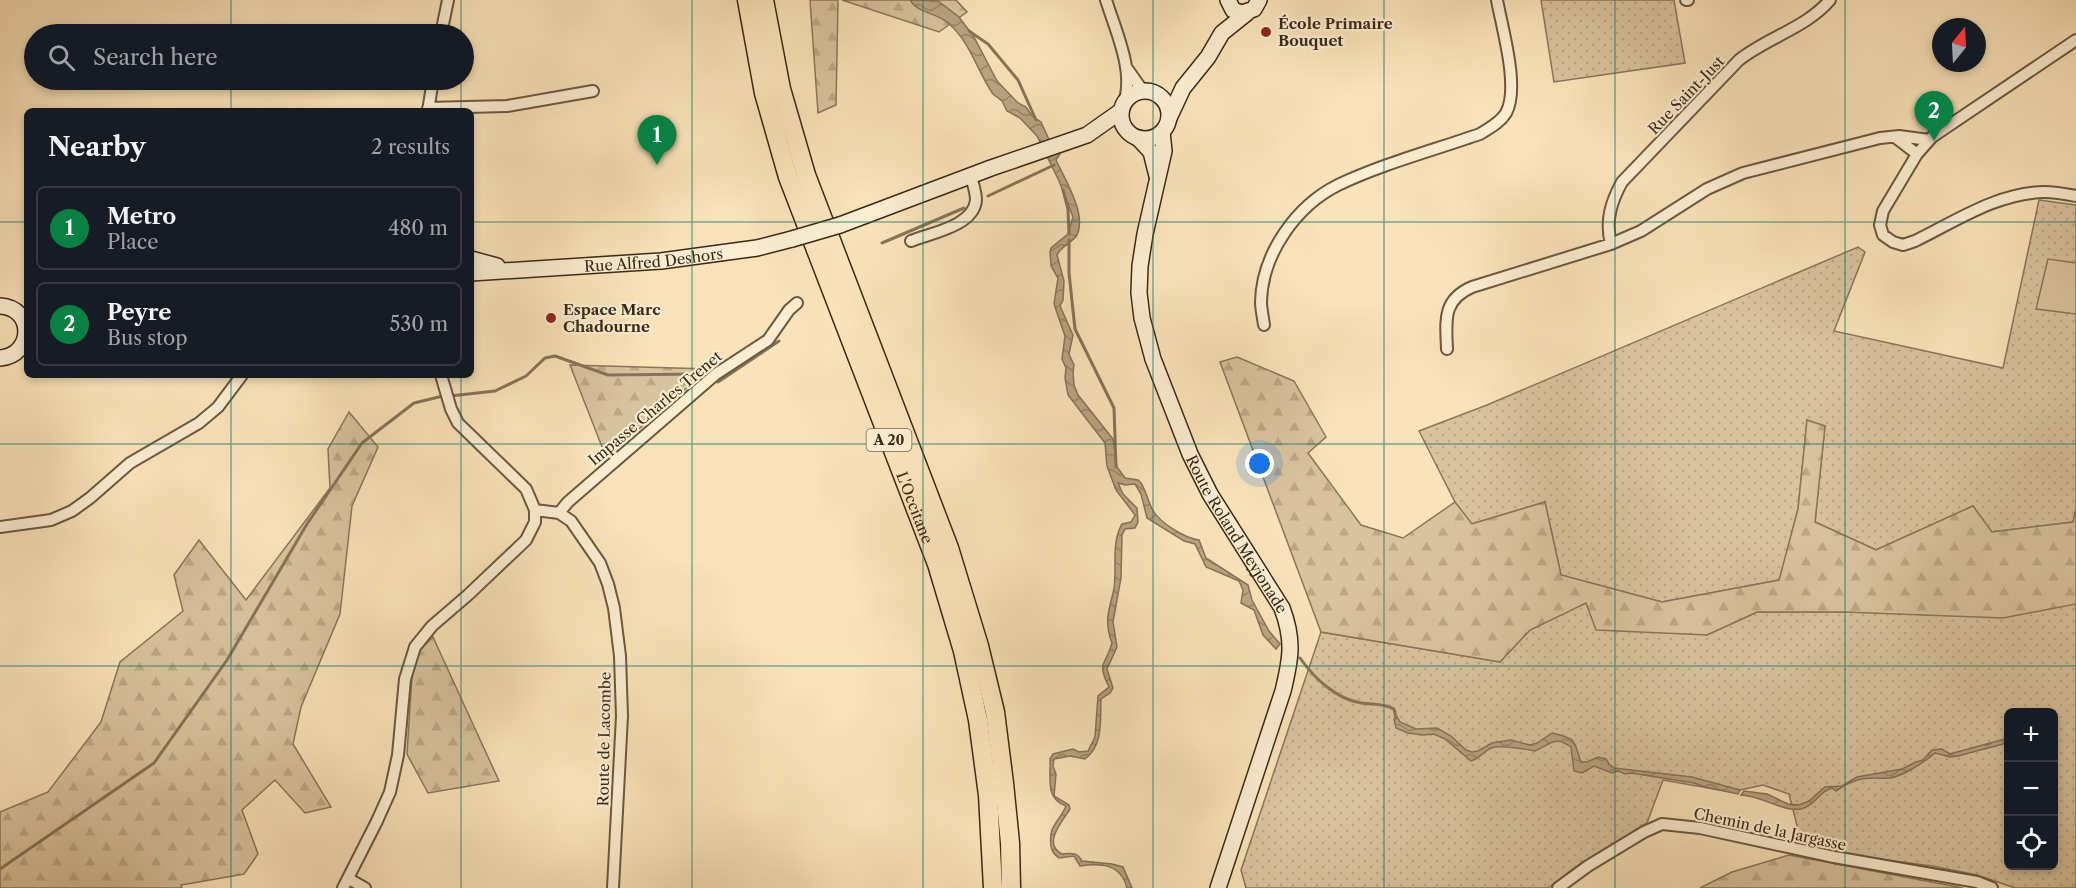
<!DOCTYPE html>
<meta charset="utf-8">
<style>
:root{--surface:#171b24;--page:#20242c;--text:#f1f3f6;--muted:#9ea1a6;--line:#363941;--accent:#0b8043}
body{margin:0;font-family:"Libre Caslon Text",serif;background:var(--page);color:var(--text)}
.controls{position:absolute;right:18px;bottom:18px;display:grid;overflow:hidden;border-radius:9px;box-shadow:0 3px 9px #0003}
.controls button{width:54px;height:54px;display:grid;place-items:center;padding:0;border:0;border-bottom:2px solid var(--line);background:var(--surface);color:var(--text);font:30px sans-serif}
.compass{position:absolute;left:1932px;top:18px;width:54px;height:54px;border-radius:50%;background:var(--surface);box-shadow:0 3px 9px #0003;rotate:18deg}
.you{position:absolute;left:1260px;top:464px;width:21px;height:21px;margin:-15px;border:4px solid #fff;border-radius:50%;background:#1a73e8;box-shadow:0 0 0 9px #1a73e833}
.badge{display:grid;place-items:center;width:39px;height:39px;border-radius:50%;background:var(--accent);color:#fff;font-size:20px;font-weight:700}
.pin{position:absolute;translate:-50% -50px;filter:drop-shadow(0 2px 3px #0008)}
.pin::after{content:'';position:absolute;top:32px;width:21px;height:18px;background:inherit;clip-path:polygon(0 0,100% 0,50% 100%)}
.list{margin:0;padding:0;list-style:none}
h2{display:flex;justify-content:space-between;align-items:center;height:78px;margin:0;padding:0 24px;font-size:26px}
h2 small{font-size:20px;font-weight:400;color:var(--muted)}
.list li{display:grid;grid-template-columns:39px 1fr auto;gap:18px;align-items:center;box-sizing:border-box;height:84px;margin:0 12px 12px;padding:0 12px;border:2px solid var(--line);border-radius:9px}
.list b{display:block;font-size:22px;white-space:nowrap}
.list p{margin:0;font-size:20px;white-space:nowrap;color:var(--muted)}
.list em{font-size:20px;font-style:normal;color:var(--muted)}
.icon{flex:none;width:33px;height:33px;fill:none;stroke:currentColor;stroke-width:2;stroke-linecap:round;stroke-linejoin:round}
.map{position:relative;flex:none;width:2076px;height:888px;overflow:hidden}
.search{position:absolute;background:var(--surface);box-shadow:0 3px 9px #0003;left:24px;top:24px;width:450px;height:66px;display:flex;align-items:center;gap:15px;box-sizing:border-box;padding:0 21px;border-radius:33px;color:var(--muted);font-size:22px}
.panel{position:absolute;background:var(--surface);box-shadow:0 3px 9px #0003;left:24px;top:108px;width:450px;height:270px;border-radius:9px}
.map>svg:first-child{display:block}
</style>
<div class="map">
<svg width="2076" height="888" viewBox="0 0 2076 888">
<defs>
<pattern id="grass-dots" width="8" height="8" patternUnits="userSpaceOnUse" patternTransform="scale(1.5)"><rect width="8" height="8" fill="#d9c39d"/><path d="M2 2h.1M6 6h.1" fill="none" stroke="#bba886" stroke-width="1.8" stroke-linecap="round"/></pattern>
<pattern id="forest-firs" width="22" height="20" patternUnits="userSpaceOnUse" patternTransform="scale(1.5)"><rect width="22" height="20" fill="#d9c39d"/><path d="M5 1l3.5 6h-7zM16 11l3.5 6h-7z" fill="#bba886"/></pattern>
<pattern id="water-waves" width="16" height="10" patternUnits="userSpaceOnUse" patternTransform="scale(1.5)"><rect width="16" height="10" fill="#b9a482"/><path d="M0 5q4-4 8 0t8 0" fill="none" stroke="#978669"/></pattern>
</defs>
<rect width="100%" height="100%" fill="#fae3b9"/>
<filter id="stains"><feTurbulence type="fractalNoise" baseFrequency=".00333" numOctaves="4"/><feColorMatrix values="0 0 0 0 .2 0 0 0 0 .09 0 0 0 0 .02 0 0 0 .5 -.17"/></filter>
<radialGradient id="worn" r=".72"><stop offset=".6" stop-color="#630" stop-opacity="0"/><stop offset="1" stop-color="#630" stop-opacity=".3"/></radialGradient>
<!-- grass -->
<path fill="url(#grass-dots)" stroke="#8a765a" stroke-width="1.5" fill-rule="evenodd" d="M1541 0H1674L1685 63 1554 82Z
M2039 200 2076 205V509L2073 522 1991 532 1973 506 1876 550 1815 522 1825 426 1807 420 1798 509 1780 580 1662 602 1561 575 1545 502 1471 524 1455 502 1419 431 1487 405 1858 247 1865 252 1834 331 2003 368Z
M1586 602 1707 635 1757 612H1844L2076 604V888H2015L1977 875 1932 866 1841 854 1800 837 1789 794 1763 785 1731 792 1663 780 1647 823 1580 864 1548 888H1246L1241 870 1321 632 1500 662 1530 630ZM2008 712H2054V866H2008Z"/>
<!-- forest -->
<path fill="url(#forest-firs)" stroke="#8a765a" stroke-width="1.5" d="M810 0H838L836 105 818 113Z
M842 0H956L967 12 939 32Z
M1237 357 1294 381 1326 437 1308 453 1361 525 1403 538 1455 502 1472 524 1545 502 1561 575 1662 602 1779 580 1798 509 1807 420 1825 426 1815 522 1876 550 1973 506 1992 532 2073 522 2076 509V604L2003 618 1844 612H1757L1707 635 1596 630 1586 603 1530 630 1500 662 1321 632 1220 362Z
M570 365 709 369 606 457Z
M349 412 378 447 352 506 340 614 301 707 293 744 331 807 305 813 275 780 242 810 258 854 244 874 181 885 182 888H0V812L48 792 101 722 120 662 183 611 174 575 199 540 246 600 330 488 328 449Z
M433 637 499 781 428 793 407 754 412 676 420 650Z
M1789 855 1963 888H1700L1732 872Z"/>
<!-- pitch -->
<path fill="#d9c39d" stroke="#8a765a" stroke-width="1.5" d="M2048 259 2076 263V314L2036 309Z"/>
<!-- water -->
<path fill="url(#water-waves)" stroke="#867357" stroke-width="1.5" d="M910 0 938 1 959 17 974 37 997 81 1018 103 1026 107 1032 116 1041 122 1052 146 1060 154 1056 160C1065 180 1087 214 1077 235 1072 243 1061 246 1057 255L1064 281 1063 300 1060 306 1073 335 1069 354 1074 365 1073 372 1074 385 1078 395 1113 439 1117 467 1125 478 1138 480 1141 483C1146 491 1148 501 1152 509 1160 523 1184 538 1199 540L1206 558 1248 585 1252 600 1269 631 1280 644 1276 649 1263 635 1254 610 1241 603 1243 590 1239 581 1206 567 1195 544 1184 541 1147 518 1141 494 1135 484 1125 485 1118 483 1123 494 1137 508 1138 522 1135 528 1125 529 1122 535 1121 578 1113 622 1117 647 1107 669 1113 688 1110 693 1101 699C1100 719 1104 745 1085 759L1070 756 1054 759 1053 766 1056 774 1054 796 1069 805 1070 809C1062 822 1042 844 1062 854 1073 853 1077 852 1082 861L1112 864 1123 867 1132 888H1127C1121 864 1102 863 1080 866L1074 856 1059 858C1054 854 1052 852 1051 846 1048 825 1059 823 1066 806 1045 799 1051 779 1050 759L1053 754 1073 749 1079 752 1088 751 1095 737 1098 696 1109 687C1096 661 1106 666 1112 643 1109 635 1107 625 1108 616 1109 607 1112 598 1114 589 1117 568 1111 543 1122 524L1131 522 1135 515 1116 490 1107 466 1105 443 1068 395 1065 378 1066 368 1062 359 1065 336 1054 304 1058 278 1051 266 1050 252 1051 248 1068 234 1073 217 1059 181 1037 136 1020 118 1007 111 1002 101 993 94C977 71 970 41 948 23 936 12 918 14 910 0Z
M1397 717 1400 722 1416 729 1437 728 1451 736 1466 750 1472 752 1478 751 1492 743 1511 740 1530 745 1537 743 1552 733C1578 739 1573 740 1581 762H1587L1598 757 1606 759 1609 764 1614 768 1692 777 1740 790 1738 794 1705 787 1694 783 1631 773 1625 774 1619 771 1612 773 1594 766 1582 773 1574 771 1571 747C1555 735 1551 744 1535 751 1524 749 1501 744 1491 748 1484 751 1480 758 1471 761L1445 739 1434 734 1423 735 1408 733 1396 728 1394 719Z
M2008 738 2007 743 1958 756 1950 757 1935 753C1926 761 1903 776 1890 778 1878 779 1864 776 1852 782 1846 784 1841 788 1836 791L1832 788C1819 791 1815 806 1801 809 1782 812 1763 796 1741 795L1744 791 1767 794 1788 804 1799 805 1809 801 1825 787 1842 786 1857 777 1902 769 1916 762 1923 760 1932 750 1942 749 1950 754Z"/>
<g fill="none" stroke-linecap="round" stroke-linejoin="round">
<!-- stream -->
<path stroke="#867357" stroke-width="3" d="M969 31 988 44 1018 80 1036 120
M1063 190 1068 209 1069 234
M988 196 1054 165
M1069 240V273L1075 329 1114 408 1116 467
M882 243 964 208
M718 382 779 341
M450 396 495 391 526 376 545 358 555 356 608 375 701 374
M1300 658C1314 678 1336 699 1361 703 1373 705 1382 703 1394 709L1396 718
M0 869 154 763 227 660 307 524 362 443 414 403 443 396"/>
<!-- street casing -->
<g stroke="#6a583f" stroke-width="14">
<path id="street" d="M1106 0C1116 32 1136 74 1123 105
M1686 0H1688
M441 34 448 0
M2076 40 1932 137 1917 154 1883 211 1880 225 1883 235 1893 242 1903 245 1915 241C1956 221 1997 193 2044 192 2054 192 2066 194 2076 196
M1126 67 1143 91
M428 108 507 106 593 91
M428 111 433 80
M1895 137 1917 154
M911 241C931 233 974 226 976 200 976 192 973 184 971 177
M1611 244C1605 221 1611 202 1622 182L1739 60C1768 37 1806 28 1830 0
M1264 325C1263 317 1261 309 1261 302 1262 254 1296 206 1338 185 1382 164 1434 150 1480 134 1489 128 1500 123 1506 113 1520 88 1502 28 1497 0
M1447 349C1446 321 1442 300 1472 287L1611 244 1641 231 1707 189 1743 173 1880 138 1899 136 1929 140
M535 510 559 513 571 521 600 563 608 584 614 608 620 656 622 716 613 888
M559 513 568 502 716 374 768 340 789 310 797 303
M0 527 51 520 72 511 90 498 130 463 199 423 218 407 242 375
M349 879 365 888
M343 888 377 821 390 792 398 755 405 679 415 647 432 626 468 595 526 540 535 522V510L526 489 458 423 451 409 441 375
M1558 888 1588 866 1644 832 1662 824 1700 828 1834 857 1977 882 1992 888"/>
</g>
<!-- secondary casing -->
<g stroke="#3a2916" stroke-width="18">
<g id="secondary">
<path d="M1228 0 1233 10 1242 13 1254 9 1259 0"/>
<circle cx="1145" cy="115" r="24"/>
<path d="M1169 118 1183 88 1208 57 1222 33 1247 13"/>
<path id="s1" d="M1162 132 1164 151 1145 234 1140 266 1139 293 1142 318 1153 359 1190 454 1210 494 1282 608C1294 640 1291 658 1283 691L1218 888"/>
<path d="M1138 138 1151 152 1157 176"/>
<path d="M840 225 991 168 1087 135 1121 111"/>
<path d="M471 259 497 266"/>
<path id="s2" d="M471 273 661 261 757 248 792 239"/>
<path d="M0 306C35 308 34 355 0 358"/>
</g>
</g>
<!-- highway casing -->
<g stroke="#3a2916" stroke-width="21">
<g id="highway">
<path id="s3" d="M747 0 764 93 788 177 937 564 963 651 978 720 988 795 993 888"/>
<path d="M764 0 781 89 806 175 949 548 979 646 995 712 1004 783 1010 843 1011 888"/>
</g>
</g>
<!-- street -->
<use href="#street" stroke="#fcedd2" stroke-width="10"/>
<!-- secondary -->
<use href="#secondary" stroke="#fcedd2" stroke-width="15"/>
<!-- highway -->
<use href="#highway" stroke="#fae3b9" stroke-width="18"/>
<!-- secondary-bridge casing -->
<g stroke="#3a2916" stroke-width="18" stroke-linecap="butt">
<path id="secondary-bridge" d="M792 239 840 225"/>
</g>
<!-- secondary-bridge -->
<use href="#secondary-bridge" stroke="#fcedd2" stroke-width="15"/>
</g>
<!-- grid -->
<path fill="none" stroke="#0f766e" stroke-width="1.5" stroke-opacity="0.55" d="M231 0V34M461 0V34M692 0V888M923 0V888M1153 0V888M1384 0V888M1615 0V888M1845 0V888M231 80V111M461 80V111M0 222H27M471 222H2076M231 375V888M461 375V888M0 444H2076M0 666H2076"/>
<!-- markers -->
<g fill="#8f2418" stroke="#fcedd2" stroke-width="2">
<circle cx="1266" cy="32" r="6"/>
<circle cx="551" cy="318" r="6"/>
</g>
<g text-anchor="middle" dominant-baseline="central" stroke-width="4.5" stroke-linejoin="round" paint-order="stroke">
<!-- shield labels -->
<rect fill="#fcedd2" stroke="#74644e" stroke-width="1.5" x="866.5" y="429" width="45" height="22" rx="4.5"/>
<g font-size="14" font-weight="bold" fill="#3a2916">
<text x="889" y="440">A 20</text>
</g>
<!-- poi labels -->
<g font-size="15" font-weight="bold" fill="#3a2916" stroke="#fcedd2" text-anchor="start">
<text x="1278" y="23">École Primaire<tspan x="1278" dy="17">Bouquet</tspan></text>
<text x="563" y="309">Espace Marc<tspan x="563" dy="17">Chadourne</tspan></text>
</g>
<!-- street labels -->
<g font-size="15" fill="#3a2916" stroke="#fcedd2">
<text transform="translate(1686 95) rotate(-46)">Rue Saint-Just</text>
<text stroke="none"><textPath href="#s2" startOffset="183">Rue Alfred Deshors</textPath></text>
<text transform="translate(655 408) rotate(-40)">Impasse Charles Trenet</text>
<text stroke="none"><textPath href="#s3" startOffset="536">L'Occitane</textPath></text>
<text stroke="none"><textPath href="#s1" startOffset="426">Route Roland Meyjonade</textPath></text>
<text transform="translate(604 739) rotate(-89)">Route de Lacombe</text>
<text transform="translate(1770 829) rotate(12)">Chemin de la Jargasse</text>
</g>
</g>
<rect width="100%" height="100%" filter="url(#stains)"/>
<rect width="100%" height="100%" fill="url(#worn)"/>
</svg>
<div class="controls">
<button>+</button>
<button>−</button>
<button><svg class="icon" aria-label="locate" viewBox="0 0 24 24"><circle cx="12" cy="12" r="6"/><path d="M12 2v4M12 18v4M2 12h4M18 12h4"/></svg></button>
</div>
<svg class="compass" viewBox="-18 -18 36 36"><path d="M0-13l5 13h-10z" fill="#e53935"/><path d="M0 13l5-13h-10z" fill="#9ea1a6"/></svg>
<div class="you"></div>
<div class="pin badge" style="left:657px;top:165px">1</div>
<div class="pin badge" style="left:1934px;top:141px">2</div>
<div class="search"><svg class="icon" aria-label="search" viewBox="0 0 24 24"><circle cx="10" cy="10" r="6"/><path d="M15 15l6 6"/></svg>Search here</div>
<section class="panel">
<h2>Nearby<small>2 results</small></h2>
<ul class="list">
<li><span class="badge">1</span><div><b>Metro</b><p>Place</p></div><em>480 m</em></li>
<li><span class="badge">2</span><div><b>Peyre</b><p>Bus stop</p></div><em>530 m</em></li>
</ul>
</section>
</div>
